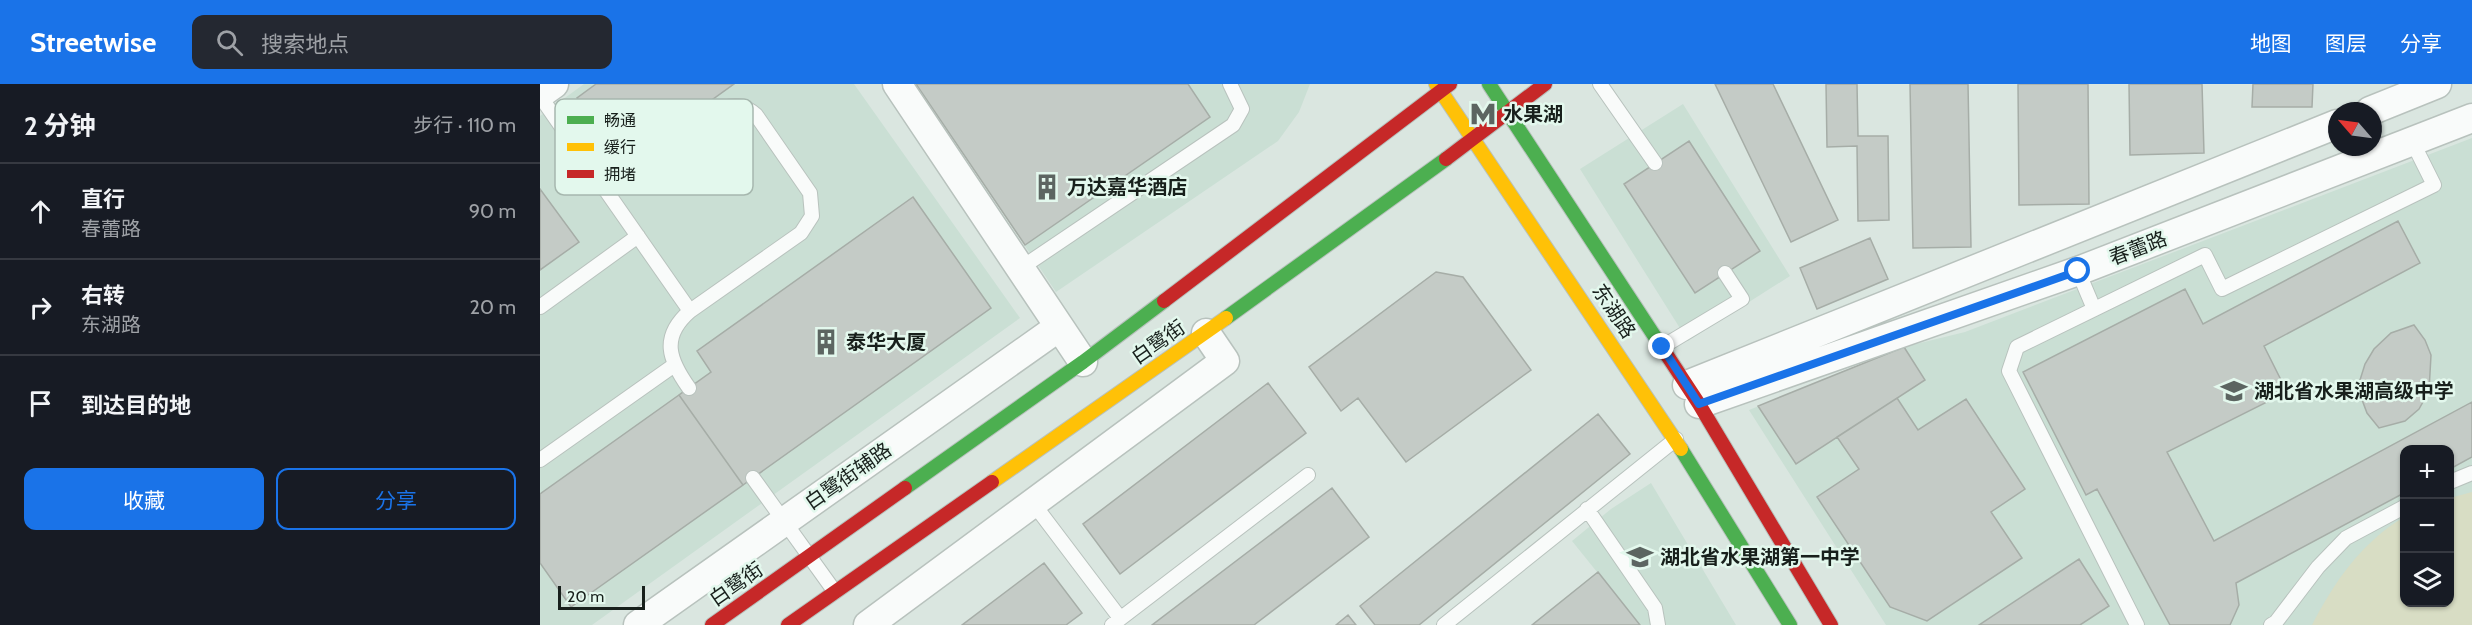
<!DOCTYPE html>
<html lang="zh">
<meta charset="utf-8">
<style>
:root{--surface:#171b24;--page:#242831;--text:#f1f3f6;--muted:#9ea1a6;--line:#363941;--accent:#1a73e8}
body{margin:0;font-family:Cabin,"Noto Sans SC",sans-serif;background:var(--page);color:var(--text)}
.controls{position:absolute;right:18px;bottom:18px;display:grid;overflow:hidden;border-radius:12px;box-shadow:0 2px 4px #0004}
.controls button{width:54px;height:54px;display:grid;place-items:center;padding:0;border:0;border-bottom:2px solid var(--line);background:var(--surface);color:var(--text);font:30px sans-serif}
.compass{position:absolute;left:1788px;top:18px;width:54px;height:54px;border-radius:50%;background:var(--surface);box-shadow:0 2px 4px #0004;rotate:298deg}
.scale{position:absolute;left:18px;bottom:15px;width:87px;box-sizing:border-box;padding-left:6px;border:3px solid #18201c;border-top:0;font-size:16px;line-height:21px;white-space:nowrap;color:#18201c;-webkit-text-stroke:4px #e3f8ed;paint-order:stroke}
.stop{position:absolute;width:18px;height:18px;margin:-14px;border:4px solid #1a73e8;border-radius:50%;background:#fff}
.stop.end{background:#1a73e8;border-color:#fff;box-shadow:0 2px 6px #0008}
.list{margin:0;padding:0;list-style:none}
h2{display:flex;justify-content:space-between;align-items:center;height:78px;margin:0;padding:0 24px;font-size:26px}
h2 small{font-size:20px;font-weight:400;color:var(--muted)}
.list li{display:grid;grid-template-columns:39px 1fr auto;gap:18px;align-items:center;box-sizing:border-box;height:96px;padding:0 24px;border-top:2px solid var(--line)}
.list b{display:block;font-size:22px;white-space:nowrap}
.list p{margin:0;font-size:20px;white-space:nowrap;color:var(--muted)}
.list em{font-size:20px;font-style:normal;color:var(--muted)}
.actions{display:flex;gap:12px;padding:18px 24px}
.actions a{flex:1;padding:14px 0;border:2px solid var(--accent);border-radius:12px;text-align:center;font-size:21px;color:var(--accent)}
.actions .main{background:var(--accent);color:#fff}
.icon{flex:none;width:33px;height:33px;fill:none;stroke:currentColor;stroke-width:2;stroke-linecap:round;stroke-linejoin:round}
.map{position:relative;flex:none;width:1932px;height:541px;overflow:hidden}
header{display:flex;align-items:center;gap:36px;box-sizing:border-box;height:84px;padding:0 30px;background:var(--accent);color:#fff}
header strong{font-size:28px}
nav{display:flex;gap:33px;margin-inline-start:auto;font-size:21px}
.search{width:420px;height:54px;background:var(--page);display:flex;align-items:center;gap:15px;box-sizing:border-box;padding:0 21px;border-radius:12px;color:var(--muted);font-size:22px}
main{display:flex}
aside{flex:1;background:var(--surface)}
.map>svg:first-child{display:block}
</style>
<header>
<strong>Streetwise</strong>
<div class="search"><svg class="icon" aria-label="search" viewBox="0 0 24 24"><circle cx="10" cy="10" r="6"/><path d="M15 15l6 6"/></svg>搜索地点</div>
<nav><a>地图</a><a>图层</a><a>分享</a></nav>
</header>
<main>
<aside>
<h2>2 分钟<small>步行 · 110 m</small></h2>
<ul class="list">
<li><svg class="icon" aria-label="ahead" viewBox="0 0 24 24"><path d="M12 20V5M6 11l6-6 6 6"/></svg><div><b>直行</b><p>春蕾路</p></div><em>90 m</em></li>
<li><svg class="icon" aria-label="right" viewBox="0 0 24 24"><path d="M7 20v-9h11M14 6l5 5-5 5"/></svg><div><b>右转</b><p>东湖路</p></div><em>20 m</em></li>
<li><svg class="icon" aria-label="arrive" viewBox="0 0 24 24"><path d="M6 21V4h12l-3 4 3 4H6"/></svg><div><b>到达目的地</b></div></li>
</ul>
<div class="actions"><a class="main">收藏</a><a>分享</a></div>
</aside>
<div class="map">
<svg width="1932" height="541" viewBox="0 0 1932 541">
<rect width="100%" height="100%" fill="#dae6e0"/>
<!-- built -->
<path fill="#cadfd4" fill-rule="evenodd" d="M44 0H314L480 234 52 541H0V32Z
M376 0H770L759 28 738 57 516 208Z
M1143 20 1250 192 1148 257 1040 85Z
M1932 54V541H1346L1209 326 1364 263 1425 248ZM1864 366H1910V518H1864Z
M1111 399 1196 541H992L1057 488 1032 457 1071 425Z"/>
<!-- green -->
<path fill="#d8ddc4" d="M1932 408V541H1772C1795 497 1821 459 1864 433V518H1910V414Z"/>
<!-- building -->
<path fill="#c4cbc6" stroke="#a6ada7" stroke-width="1.5" d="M56 0H194L84 79 37 14Z
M376 0H648L670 33 485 161Z
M1175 0H1233L1298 136 1251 158Z
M1286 0H1317L1318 52H1348L1349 136 1318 137 1317 62 1287 63Z
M1370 0H1428L1431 163 1373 164Z
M1478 0H1548L1549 120 1479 121Z
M1589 0H1662L1664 69 1590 71Z
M1713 0H1773L1772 23H1712Z
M1149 57 1220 167 1155 209 1084 100Z
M0 105 39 158 0 186Z
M373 113 451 224 203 401 139 311 171 288 157 267Z
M1858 137 1880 179 1724 262 1747 308 1627 368 1674 457 1932 318V373L1910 385V366H1864V409L1696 499 1699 521 1690 541H1630L1557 405 1546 411 1483 288 1645 205 1663 240Z
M1330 154 1348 195 1277 225 1260 184Z
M896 188 923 193 991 286 866 378 818 314 801 327 769 283Z
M1874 241 1885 256 1891 271 1889 307 1879 325 1865 337 1839 344 1827 329 1821 313 1820 296 1825 280 1834 265 1851 249Z
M1364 263 1385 296 1256 380 1218 322Z
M728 299 766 349 580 490 543 440Z
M139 311 203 401 31 523 0 479V410Z
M1357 314 1378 346 1426 315 1485 405 1451 428 1482 474 1387 537 1350 523 1277 413 1319 385 1297 353Z
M1058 330 1090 370 879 541H835L820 522Z
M792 404 829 453 714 541H612Z
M1539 475 1569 522 1540 541H1439Z
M504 479 542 529 526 541H422Z
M1058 488 1100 541H992Z
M808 531 816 541H796Z"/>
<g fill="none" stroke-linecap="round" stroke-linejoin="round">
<!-- lane casing -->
<g stroke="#b8c2bd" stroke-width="16">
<path id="lane" d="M1060 0 1115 79
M0 12 150 227
M66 107 184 24C197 20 206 22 216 31L270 109 272 132 261 149 150 227C120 253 129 276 149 304
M481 184 693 41 702 25 690 0
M1538 187 1554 225
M0 223 98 152
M1122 263 1202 215 1185 189
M0 376 133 282
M213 394 295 508
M1910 398 1932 389
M493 419 580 534
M1047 425 1115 524 1118 541
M572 541 768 391
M904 541 1136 355
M1597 541 1469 287 1477 263 1665 171 1682 205 1894 101 1873 59
M1731 541 1736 538 1778 483 1806 454 1864 423"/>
</g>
<!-- street casing -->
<g stroke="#b8c2bd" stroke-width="31">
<path id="street" d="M357 0 543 278
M0 10 14 0
M1830 27 1897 0
M1147 301 1797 40
M1159 320 1538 187 1932 34
M98 541 519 243
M328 541 685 277 666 249"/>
</g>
<!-- fast casing -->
<g stroke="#b8c2bd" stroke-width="16">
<path id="fast" d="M949 0 1119 259
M686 234 906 75
M1141 365 1250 541
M365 404 543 278 624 217"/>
</g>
<!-- slow casing -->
<g stroke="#b8c2bd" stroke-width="16">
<path id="slow" d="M896 0 1141 365
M452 398 686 234"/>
</g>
<!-- jam casing -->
<g stroke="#b8c2bd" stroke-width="16">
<path id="jam" d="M906 75 1005 0
M624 217 910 0
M1119 259 1159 320 1291 541
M172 541 365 404
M248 541 452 398"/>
</g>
<!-- lane -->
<use href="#lane" stroke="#f9fbfa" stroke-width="14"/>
<!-- street -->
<use href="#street" stroke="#f9fbfa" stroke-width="28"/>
<!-- fast -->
<use href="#fast" stroke="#4caf50" stroke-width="14"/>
<!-- slow -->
<use href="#slow" stroke="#ffc107" stroke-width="14"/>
<!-- jam -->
<use href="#jam" stroke="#c62828" stroke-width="14"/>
</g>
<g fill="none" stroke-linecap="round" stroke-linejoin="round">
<!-- route -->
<path stroke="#1a73e8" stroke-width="8" d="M1122 263 1159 320 1538 187"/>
</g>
<!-- icons -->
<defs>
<g id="metro-bare" transform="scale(2.07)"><path d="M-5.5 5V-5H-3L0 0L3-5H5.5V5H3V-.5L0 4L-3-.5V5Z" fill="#5c6561" stroke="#e3f8ed" stroke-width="2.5" paint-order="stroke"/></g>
<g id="building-bare" transform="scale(2.07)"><path d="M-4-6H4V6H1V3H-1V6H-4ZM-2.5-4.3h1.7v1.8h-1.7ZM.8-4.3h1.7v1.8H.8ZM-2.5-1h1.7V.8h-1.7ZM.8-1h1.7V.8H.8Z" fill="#5c6561" stroke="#e3f8ed" stroke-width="2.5" paint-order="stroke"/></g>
<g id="school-bare" transform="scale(2.07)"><path d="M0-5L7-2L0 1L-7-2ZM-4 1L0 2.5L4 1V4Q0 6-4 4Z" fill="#5c6561" stroke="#e3f8ed" stroke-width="2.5" paint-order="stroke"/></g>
</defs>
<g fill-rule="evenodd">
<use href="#metro-bare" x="943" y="30"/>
<use href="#building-bare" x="507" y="103"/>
<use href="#building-bare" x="286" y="258"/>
<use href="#school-bare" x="1694" y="307"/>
<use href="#school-bare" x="1100" y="473"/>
</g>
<g text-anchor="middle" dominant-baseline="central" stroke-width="5" stroke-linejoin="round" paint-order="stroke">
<!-- poi labels -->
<g font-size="20" font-weight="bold" fill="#18201c" stroke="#e3f8ed" text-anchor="start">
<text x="963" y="30">水果湖</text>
<text x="527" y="103">万达嘉华酒店</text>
<text x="306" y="258">泰华大厦</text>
<text x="1714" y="307">湖北省水果湖高级中学</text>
<text x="1120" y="473">湖北省水果湖第一中学</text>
</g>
<!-- street labels -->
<g font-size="20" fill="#18201c" stroke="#e3f8ed">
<text transform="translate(1598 164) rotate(-21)">春蕾路</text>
<text transform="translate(1074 227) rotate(56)">东湖路</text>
<text transform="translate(618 258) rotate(-35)">白鹭街</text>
<text transform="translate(308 392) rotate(-35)">白鹭街辅路</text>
<text transform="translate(196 500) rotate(-35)">白鹭街</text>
</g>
</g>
<!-- legend -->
<rect x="15" y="15" width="198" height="96" rx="9" fill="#e3f8ed" stroke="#a6b7ae" stroke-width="1.5"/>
<rect x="27" y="32" width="27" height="8" fill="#4caf50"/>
<rect x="27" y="59" width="27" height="8" fill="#ffc107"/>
<rect x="27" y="86" width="27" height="8" fill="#c62828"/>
<g font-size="16" fill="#18201c">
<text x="64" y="42">畅通</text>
<text x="64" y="69">缓行</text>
<text x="64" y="96">拥堵</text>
</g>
</svg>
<div class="controls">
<button>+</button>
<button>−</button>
<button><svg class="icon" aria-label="layers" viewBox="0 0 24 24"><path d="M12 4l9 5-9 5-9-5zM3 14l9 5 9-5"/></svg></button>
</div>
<svg class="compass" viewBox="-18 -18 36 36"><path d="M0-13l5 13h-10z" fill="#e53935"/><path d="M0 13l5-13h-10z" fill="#9ea1a6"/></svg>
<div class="scale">20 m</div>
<div class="stop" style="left:1538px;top:187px"></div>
<div class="stop end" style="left:1122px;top:263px"></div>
</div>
</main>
